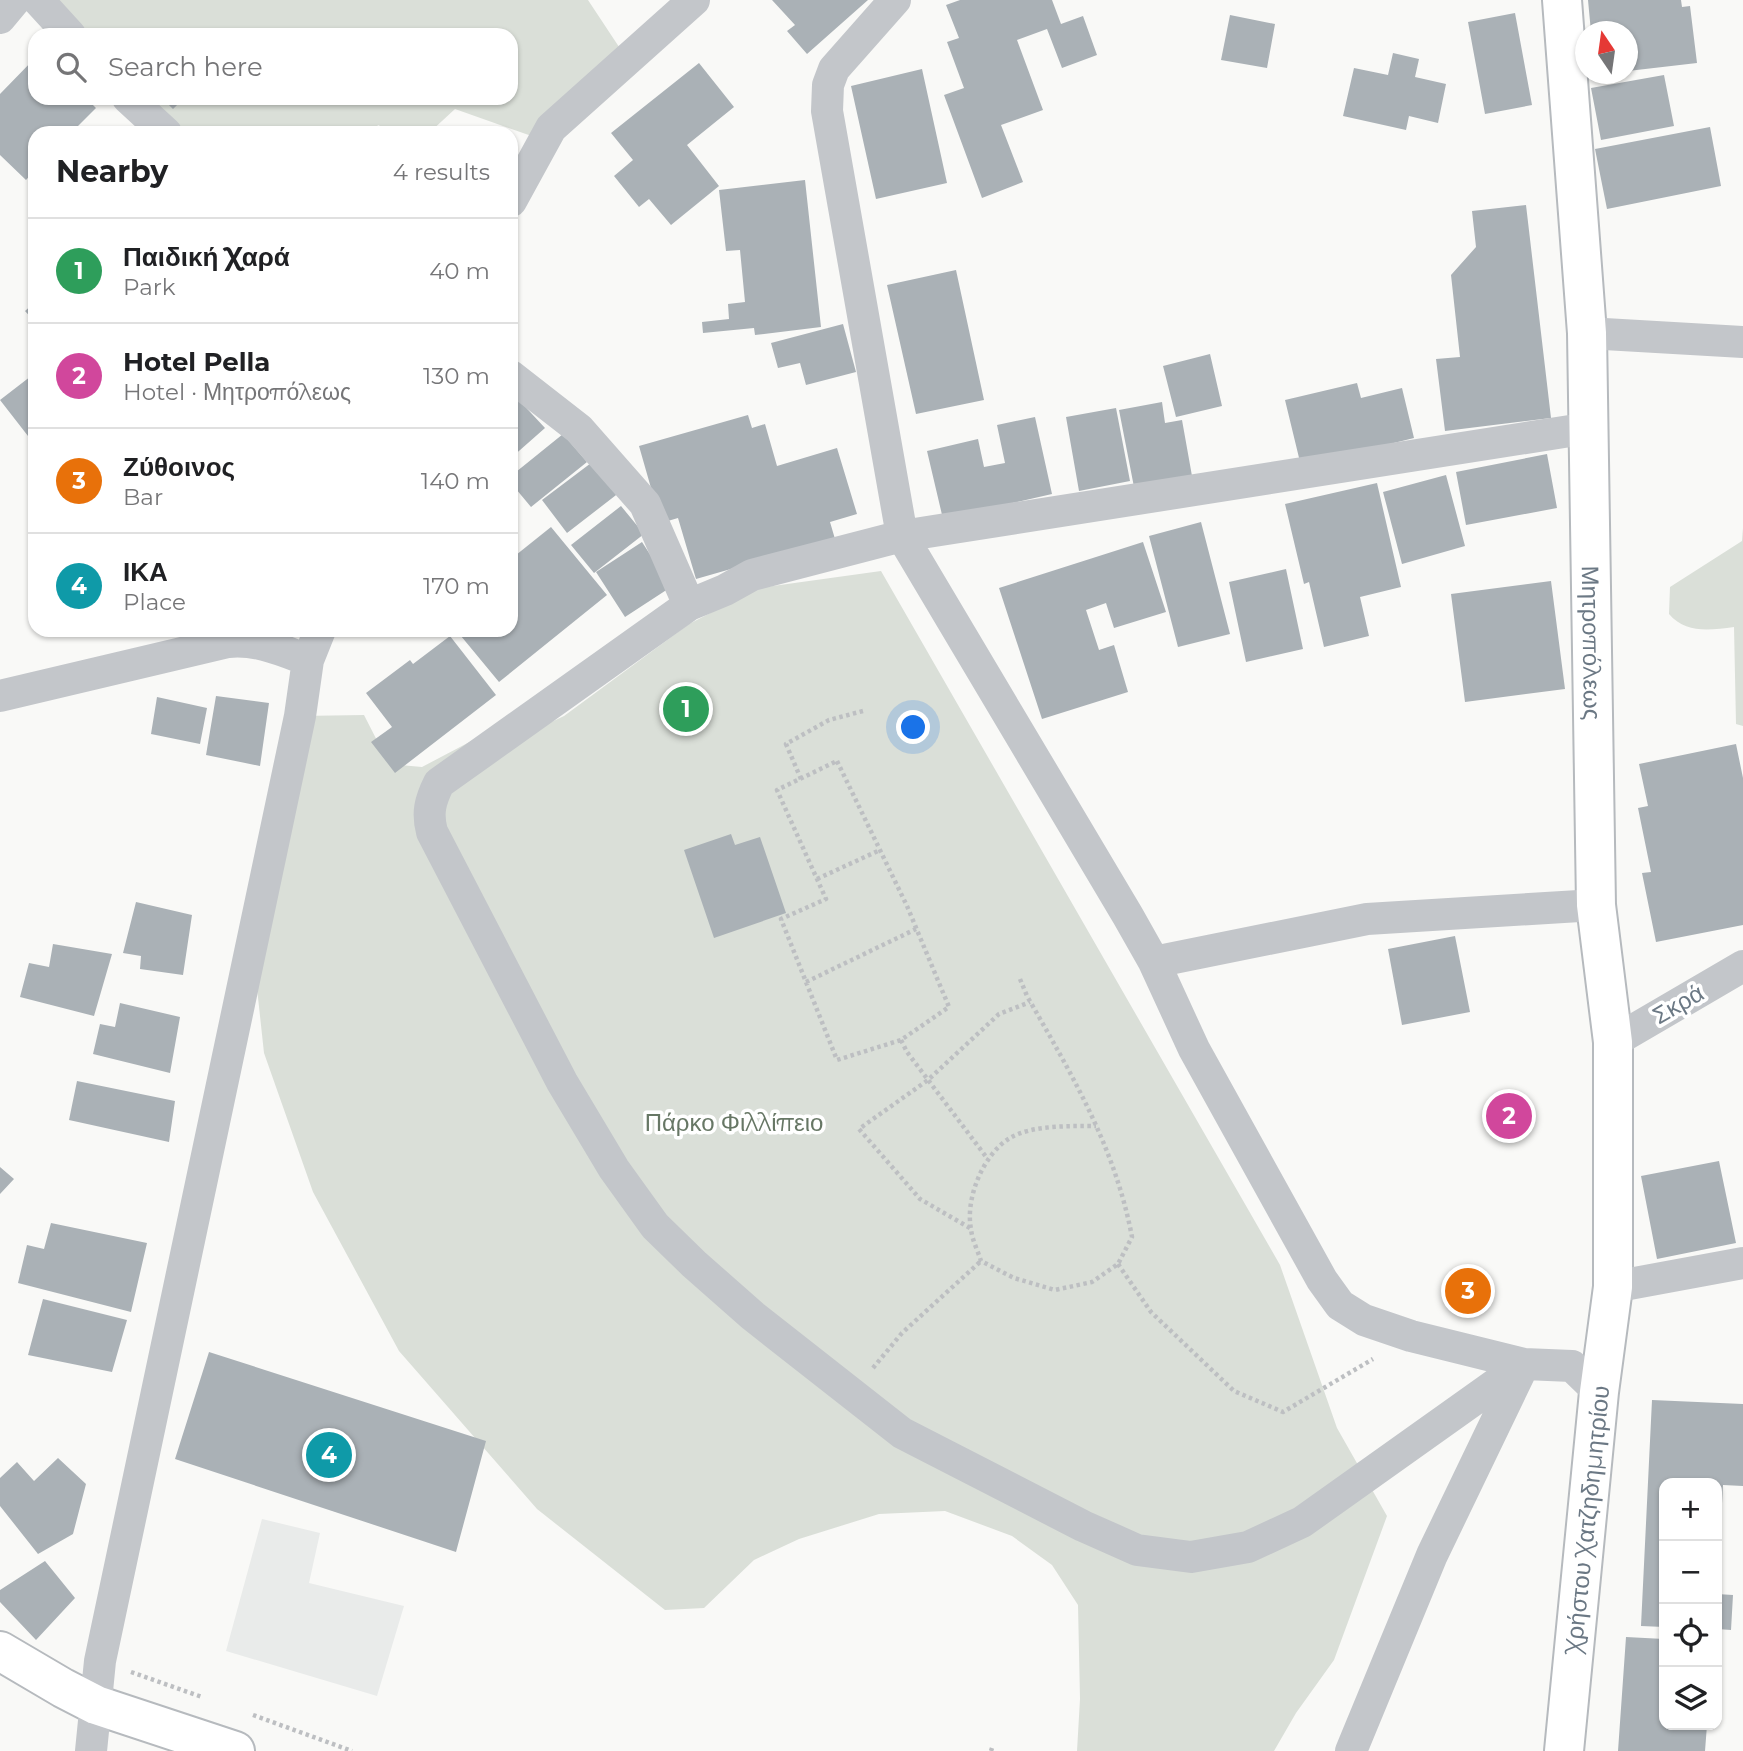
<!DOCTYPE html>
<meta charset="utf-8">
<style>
:root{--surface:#fff;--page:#f6f6f6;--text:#202124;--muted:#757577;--line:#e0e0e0;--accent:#d2653d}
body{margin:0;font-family:Montserrat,sans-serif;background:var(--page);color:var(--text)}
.controls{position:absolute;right:21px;bottom:21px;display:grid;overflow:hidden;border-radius:14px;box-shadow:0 2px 5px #0004}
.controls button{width:63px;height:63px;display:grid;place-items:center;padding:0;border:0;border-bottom:2px solid var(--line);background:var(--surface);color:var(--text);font:35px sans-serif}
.compass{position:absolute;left:1575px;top:21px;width:63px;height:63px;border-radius:50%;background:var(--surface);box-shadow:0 2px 5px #0004;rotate:347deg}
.you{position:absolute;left:914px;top:728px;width:24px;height:24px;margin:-18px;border:5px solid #fff;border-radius:50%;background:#1a73e8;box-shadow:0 0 0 10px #1a73e833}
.badge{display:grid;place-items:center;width:46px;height:46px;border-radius:50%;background:var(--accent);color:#fff;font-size:23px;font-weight:700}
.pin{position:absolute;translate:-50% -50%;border:4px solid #fff;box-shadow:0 2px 7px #0006}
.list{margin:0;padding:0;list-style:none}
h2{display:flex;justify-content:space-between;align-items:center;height:91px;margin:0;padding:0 28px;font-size:30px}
h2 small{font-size:23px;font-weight:400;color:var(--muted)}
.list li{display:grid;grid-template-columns:46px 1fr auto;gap:21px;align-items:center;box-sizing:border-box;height:105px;padding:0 28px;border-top:2px solid var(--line)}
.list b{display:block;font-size:26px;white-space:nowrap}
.list p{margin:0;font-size:23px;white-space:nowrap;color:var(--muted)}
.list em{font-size:23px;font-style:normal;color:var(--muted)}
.icon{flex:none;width:38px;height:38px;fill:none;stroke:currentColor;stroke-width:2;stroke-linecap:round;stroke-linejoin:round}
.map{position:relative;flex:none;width:1743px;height:1751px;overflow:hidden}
.search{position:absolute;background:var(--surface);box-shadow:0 2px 5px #0004;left:28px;top:28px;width:490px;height:77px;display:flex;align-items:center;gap:18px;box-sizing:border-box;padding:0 24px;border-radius:21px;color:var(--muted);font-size:26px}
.panel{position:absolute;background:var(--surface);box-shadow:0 2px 5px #0004;left:28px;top:126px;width:490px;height:511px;border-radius:21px}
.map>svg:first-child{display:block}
</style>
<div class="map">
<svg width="1743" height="1751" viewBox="0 0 1743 1751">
<rect width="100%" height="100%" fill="#f9f9f7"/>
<!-- built -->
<path fill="#e9ebea" d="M262 1519 320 1533 309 1583 404 1606 377 1696 226 1651Z"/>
<!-- green -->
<path fill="#dadfd8" d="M38 0H588L627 59 543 140 455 109 429 133H394L378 125 374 133H166L128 98H511V35H70Z
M1743 528V726L1736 724 1734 627C1710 630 1686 634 1669 614L1670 587 1742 541Z
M881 571 1280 1265 1337 1428 1387 1516 1334 1660 1296 1713 1274 1751H1077L1080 1699 1078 1605 1052 1565 1012 1536 945 1511 879 1514 799 1539 754 1560 704 1608 665 1610 537 1509 399 1351 313 1192 264 1053 252 942 300 716 364 715 389 764 422 767 498 727 528 733 564 716 689 624 759 588Z"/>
<!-- building -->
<path fill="#aab1b6" d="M772 0H868L807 54 787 31 795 25Z
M960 0H1052L1061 24 1083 16 1097 55 1062 68 1047 29 1017 40 1043 110 1001 125 1023 182 982 198 944 95 964 88 947 42 959 38 946 5Z
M1588 0H1681L1682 7 1690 6 1697 63 1628 71V32H1591Z
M1515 13 1532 105 1485 114 1468 22Z
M1230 15 1275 24 1267 68 1221 60Z
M1393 53 1419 59 1415 77 1446 84 1438 123 1409 116 1406 130 1343 116 1354 68 1388 75Z
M35 58V98H86L96 108 71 133H35V170L26 180 0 155V94Z
M699 63 734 107 687 145 719 186 671 225 649 199 639 207 614 176 633 160 611 133Z
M922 69 947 183 876 199 851 86Z
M1664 75 1674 126 1601 140 1591 88Z
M162 98H184L173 109Z
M1710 127 1721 186 1607 209 1595 149Z
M805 180 821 327 755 335 754 328 703 333 702 322 729 319 728 304 745 302 740 250 726 251 719 190Z
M1526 205 1551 418 1445 431 1436 359 1460 357 1451 275 1476 247 1472 211Z
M956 270 984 400 916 414 887 285Z
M35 302V322L25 311Z
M843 324 856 372 806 385 800 363 778 368 771 343Z
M1210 354 1222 406 1176 417 1163 366Z
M35 373V445L0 400Z
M1357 383 1361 398 1402 388 1414 438 1301 466 1285 400Z
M518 399 545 428 511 458V405Z
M1162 402 1165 423 1182 420 1192 476 1134 487 1119 410Z
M1116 408 1130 481 1079 491 1066 417Z
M748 415 752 428 765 424 777 466 837 448 857 514 830 522 835 539 696 579 678 518 661 523 639 446Z
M1035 417 1052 494 943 519 927 451 978 439 984 467 1005 463 997 425Z
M563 434 587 462 531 507 511 483V476Z
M1547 454 1557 508 1466 525 1456 472Z
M595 460 620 492 567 533 542 500Z
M1446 475 1465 546 1402 564 1383 492Z
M1377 483 1401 587 1360 597 1369 636 1324 647 1309 582 1304 584 1285 504Z
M621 506 644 534 594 573 571 545Z
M1201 522 1230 634 1178 647 1149 536Z
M551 527 607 595 499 682 456 630H511V559Z
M642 542 671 587 625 617 596 572Z
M1143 542 1166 612 1114 628 1106 603 1086 610 1099 650 1114 645 1128 692 1042 719 999 588Z
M1286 569 1303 649 1246 662 1229 582Z
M1551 581 1565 689 1465 702 1451 594Z
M450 636 496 695 395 773 371 742 392 727 366 693 410 660 413 664Z
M216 696 269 703 260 766 206 755Z
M157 697 207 708 200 744 151 734Z
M1736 744 1743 778V925L1656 942 1642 873 1651 872 1638 808 1648 806 1639 764Z
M731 834 735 845 760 837 786 913 714 938 684 850Z
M136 902 192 915 183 975 140 969 141 956 123 953Z
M1455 936 1470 1012 1402 1025 1388 949Z
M53 944 112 954 94 1016 20 997 29 963 49 967Z
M120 1003 180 1017 170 1073 93 1054 100 1024 115 1027Z
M77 1081 175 1101 169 1142 69 1120Z
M1719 1161 1736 1243 1657 1259 1641 1176Z
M0 1167 14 1179 0 1194Z
M51 1223 147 1243 131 1312 18 1283 27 1245 44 1249Z
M43 1299 127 1320 112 1372 28 1355Z
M209 1352 486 1441 456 1552 175 1459Z
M1652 1400 1743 1404V1486L1723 1485 1719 1559H1717V1483H1664V1627L1641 1626Z
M58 1458 86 1484 73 1534 38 1554 0 1506V1478L17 1462 34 1481Z
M45 1561 75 1598 36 1640 0 1602V1590Z
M1717 1594 1733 1595 1731 1630 1717 1629Z
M1626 1637 1664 1639V1725H1707L1705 1751H1618Z"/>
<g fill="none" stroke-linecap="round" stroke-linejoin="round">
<!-- secondary casing -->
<g stroke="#b6babe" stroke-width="42">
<g id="secondary">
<path id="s1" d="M1562 0 1587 333 1596 905 1613 1042V1287L1599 1392 1564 1751"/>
<path d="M0 1651 63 1688 96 1705 235 1751"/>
</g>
</g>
<!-- path -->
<path stroke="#bdbfc2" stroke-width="4.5" stroke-dasharray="3.5 3.5" stroke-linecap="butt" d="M837 761 907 906 949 1007 901 1040 837 1060 781 919 826 899 777 790Z
M801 779 786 744 829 720 863 711
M817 879 880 850
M1020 979 1027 996C1072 1075 1115 1147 1132 1237L1118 1264 1092 1282 1055 1290 1014 1278 981 1261C978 1251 972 1240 971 1229 965 1199 983 1154 1010 1138 1031 1125 1071 1126 1096 1126
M806 982 916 929
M901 1040 907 1052 987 1158
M970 1228 920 1199 859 1129 928 1080 999 1014 1030 1002
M1118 1264 1151 1312 1234 1391 1283 1412 1373 1359
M873 1368 902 1333 981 1261
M131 1672 202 1697
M253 1715 352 1751
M991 1751 992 1748"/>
<!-- street -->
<path stroke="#c3c6ca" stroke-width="32" d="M38 0 70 35
M895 0 834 69 828 85 827 111 902 536 1128 916 1154 962 1194 1049 1322 1280 1340 1305 1364 1320 1411 1336 1524 1364 1572 1366 1599 1392
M0 18 15 0
M128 98 166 133
M511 201 551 128 694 0
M1587 333 1743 342
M511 376 579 429 645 504 689 605
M0 696 228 642C257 639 281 650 308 660
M1154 962 1367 919 1596 905
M1613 1042 1743 966
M1613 1287 1743 1263
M1524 1364 1302 1522 1248 1547 1191 1557 1137 1550 1083 1526 902 1433 753 1316 694 1264 655 1226 614 1169 562 1082 432 832C427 813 430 801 439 783L689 605 725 590 752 575 902 536 1589 428
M91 1751 100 1661 300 716 308 660 320 630
M1351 1751 1432 1555 1523 1366"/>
<!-- secondary -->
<use href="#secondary" stroke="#fff" stroke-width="38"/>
</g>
<g text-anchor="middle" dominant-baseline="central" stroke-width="7" stroke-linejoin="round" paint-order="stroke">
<!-- street labels -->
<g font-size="24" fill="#6b7884" stroke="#fff">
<text stroke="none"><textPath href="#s1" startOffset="644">Μητροπόλεως</textPath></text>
<text transform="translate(1678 1004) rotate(-30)">Σκρά</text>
<text transform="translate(1587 1519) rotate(-84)">Χρήστου Χατζηδημητρίου</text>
</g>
<!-- park labels -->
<g font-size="24" fill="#677765" stroke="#fff">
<text x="734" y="1122">Πάρκο Φιλλίπειο</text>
</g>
</g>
</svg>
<div class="controls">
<button>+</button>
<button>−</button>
<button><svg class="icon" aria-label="locate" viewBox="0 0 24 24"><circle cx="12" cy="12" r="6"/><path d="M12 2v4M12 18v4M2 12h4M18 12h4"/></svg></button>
<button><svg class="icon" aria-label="layers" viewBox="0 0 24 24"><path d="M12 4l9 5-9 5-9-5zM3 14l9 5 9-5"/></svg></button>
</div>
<svg class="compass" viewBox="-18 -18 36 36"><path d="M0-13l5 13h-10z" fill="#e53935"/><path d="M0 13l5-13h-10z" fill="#757577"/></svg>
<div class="you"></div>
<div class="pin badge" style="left:686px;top:709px;background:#2e9e5b">1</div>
<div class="pin badge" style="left:1509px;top:1116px;background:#d1479c">2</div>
<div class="pin badge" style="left:1468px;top:1291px;background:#e8710a">3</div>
<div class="pin badge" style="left:329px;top:1455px;background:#0f9aa8">4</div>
<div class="search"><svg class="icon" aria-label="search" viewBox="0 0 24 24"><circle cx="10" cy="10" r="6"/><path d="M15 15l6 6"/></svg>Search here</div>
<section class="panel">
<h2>Nearby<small>4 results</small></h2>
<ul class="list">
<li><span class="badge" style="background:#2e9e5b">1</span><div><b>Παιδική Χαρά</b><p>Park</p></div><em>40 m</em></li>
<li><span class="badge" style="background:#d1479c">2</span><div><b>Hotel Pella</b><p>Hotel · Μητροπόλεως</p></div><em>130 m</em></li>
<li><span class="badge" style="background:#e8710a">3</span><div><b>Ζύθοινος</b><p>Bar</p></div><em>140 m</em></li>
<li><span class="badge" style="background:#0f9aa8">4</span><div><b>ΙΚΑ</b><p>Place</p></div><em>170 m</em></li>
</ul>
</section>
</div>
